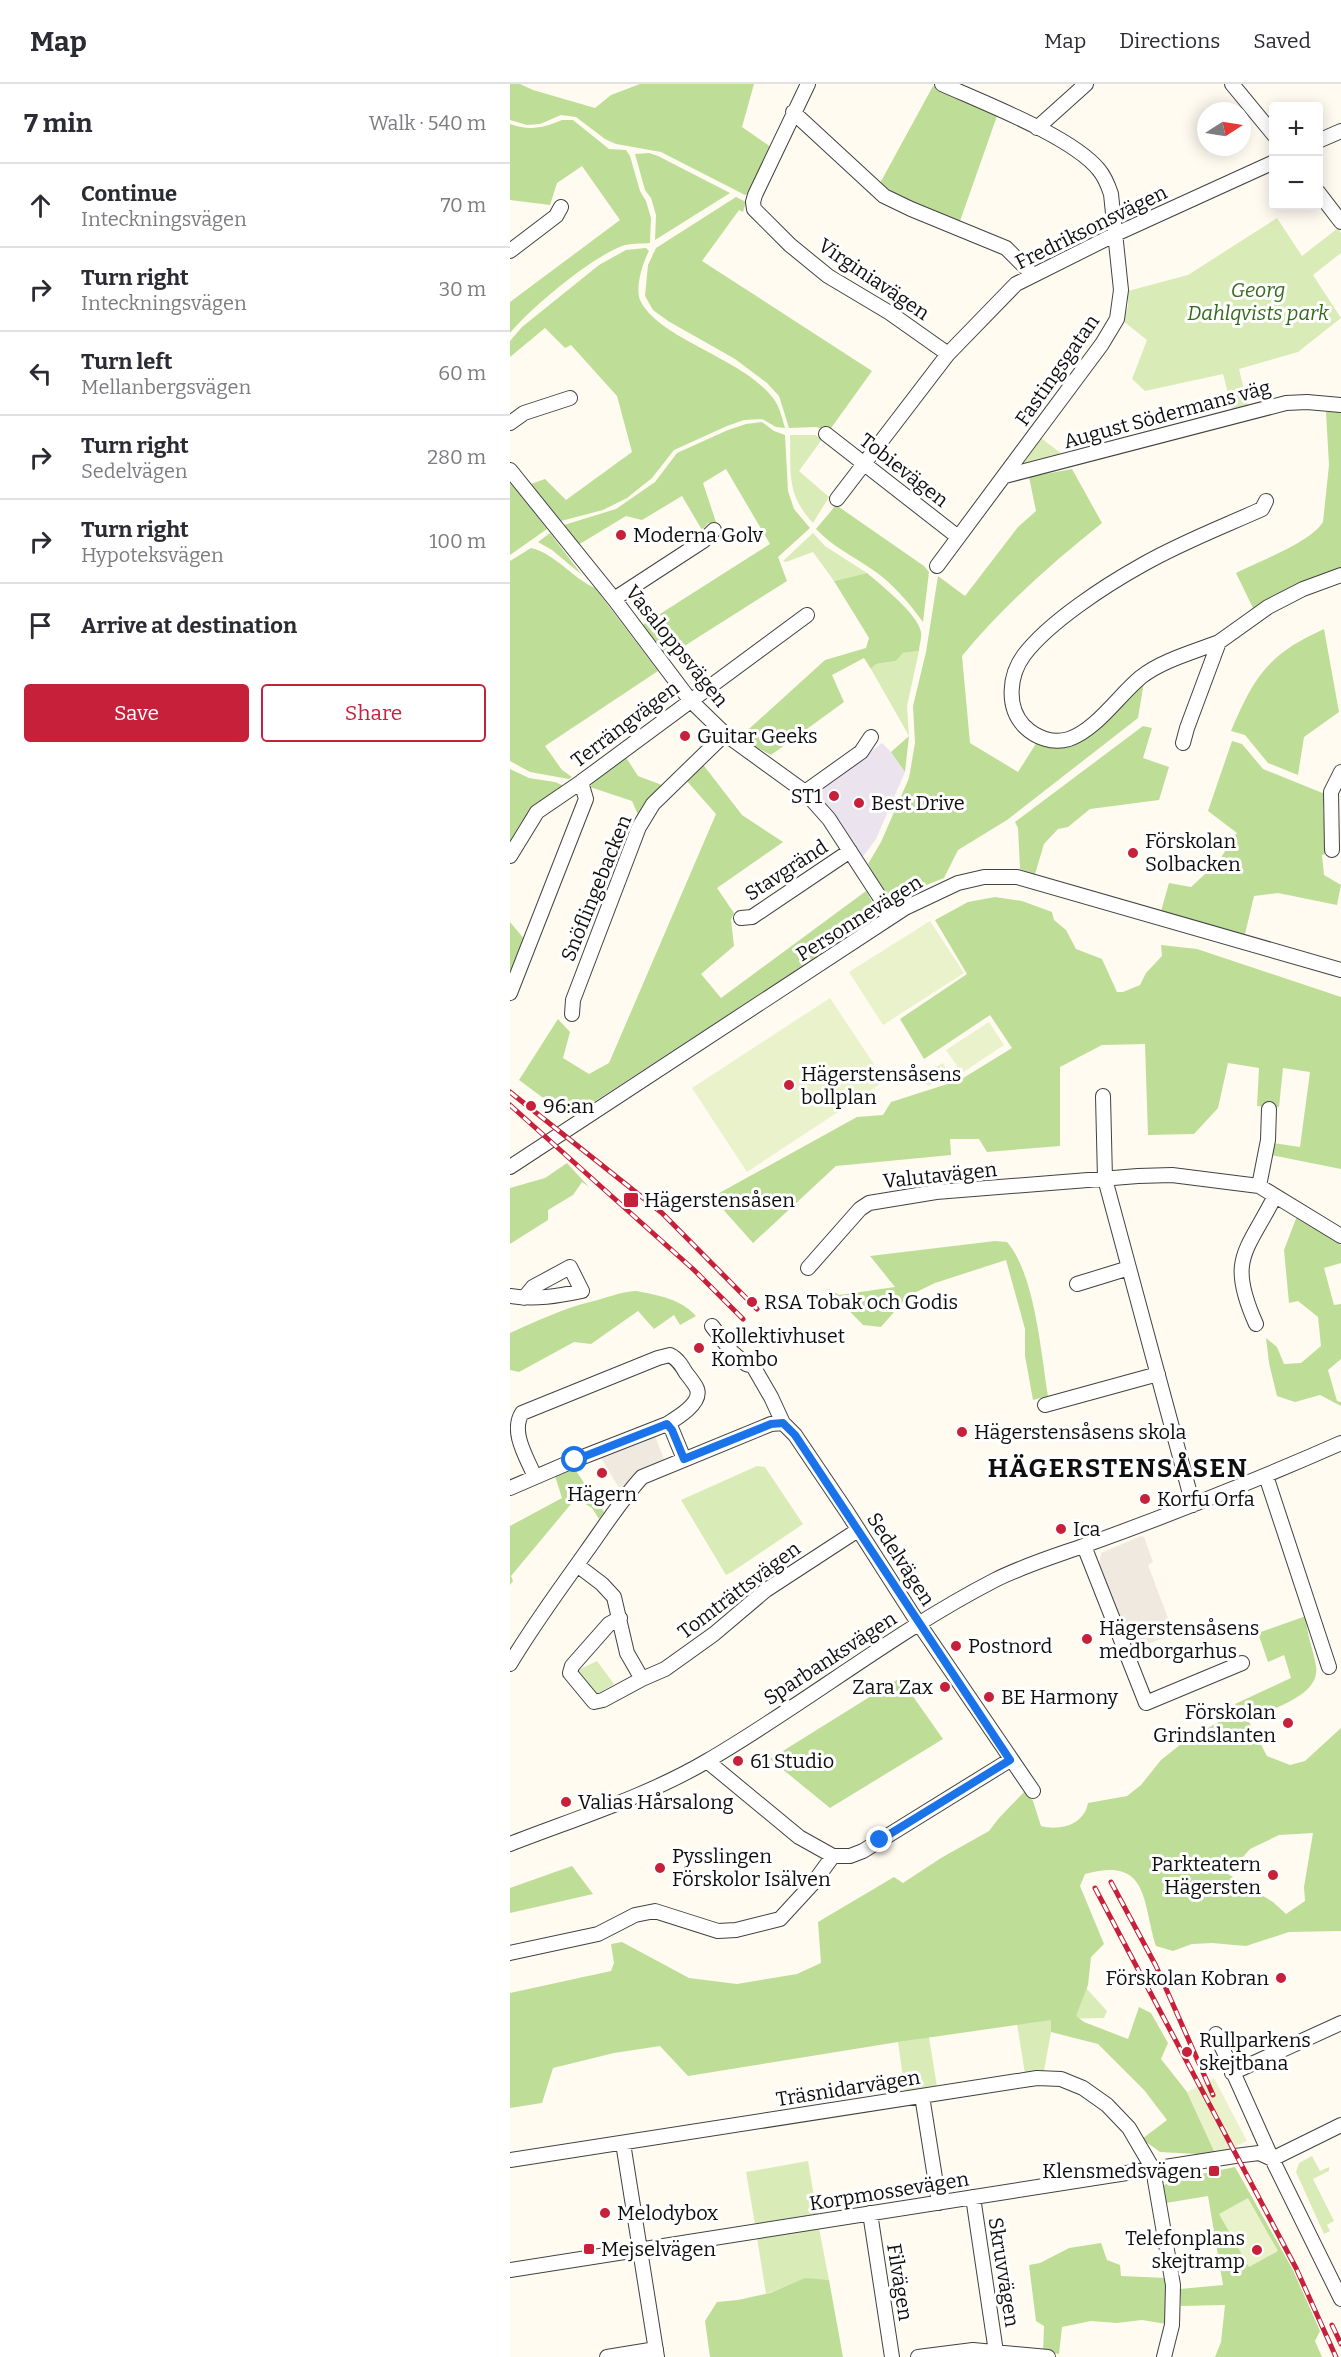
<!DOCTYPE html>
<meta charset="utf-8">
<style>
:root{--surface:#fff;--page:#f7f7f7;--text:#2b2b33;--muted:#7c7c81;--line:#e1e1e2;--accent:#c6203b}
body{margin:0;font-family:Bitter,serif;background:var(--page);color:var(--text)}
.controls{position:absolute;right:18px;top:18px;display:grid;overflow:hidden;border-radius:6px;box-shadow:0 3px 15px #0003}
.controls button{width:54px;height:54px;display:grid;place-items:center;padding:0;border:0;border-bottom:2px solid var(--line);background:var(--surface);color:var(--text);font:30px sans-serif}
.compass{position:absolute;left:687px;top:18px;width:54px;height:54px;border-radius:50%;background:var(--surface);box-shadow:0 3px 15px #0003;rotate:78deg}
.stop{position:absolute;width:18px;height:18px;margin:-14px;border:4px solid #1a73e8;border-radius:50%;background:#fff}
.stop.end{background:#1a73e8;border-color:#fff;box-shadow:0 2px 6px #0008}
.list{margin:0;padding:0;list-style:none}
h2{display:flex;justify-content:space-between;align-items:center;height:78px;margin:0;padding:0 24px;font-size:26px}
h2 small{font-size:20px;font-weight:400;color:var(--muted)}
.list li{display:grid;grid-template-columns:39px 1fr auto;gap:18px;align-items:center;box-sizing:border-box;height:84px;padding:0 24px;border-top:2px solid var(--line)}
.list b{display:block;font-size:22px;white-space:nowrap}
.list p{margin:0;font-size:20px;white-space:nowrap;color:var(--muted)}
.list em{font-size:20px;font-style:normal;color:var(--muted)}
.actions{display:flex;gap:12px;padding:18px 24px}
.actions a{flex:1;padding:14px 0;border:2px solid var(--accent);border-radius:6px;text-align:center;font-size:21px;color:var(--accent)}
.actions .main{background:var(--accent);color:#fff}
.icon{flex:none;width:33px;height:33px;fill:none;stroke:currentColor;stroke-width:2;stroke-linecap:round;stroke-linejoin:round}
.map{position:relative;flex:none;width:831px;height:2273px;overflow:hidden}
header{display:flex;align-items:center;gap:36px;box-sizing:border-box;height:84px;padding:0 30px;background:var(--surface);border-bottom:2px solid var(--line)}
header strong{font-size:28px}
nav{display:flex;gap:33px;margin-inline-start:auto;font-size:21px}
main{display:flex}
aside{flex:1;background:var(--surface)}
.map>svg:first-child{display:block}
</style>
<header>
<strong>Map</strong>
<nav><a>Map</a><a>Directions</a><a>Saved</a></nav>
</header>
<main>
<aside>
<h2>7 min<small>Walk · 540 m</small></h2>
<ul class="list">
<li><svg class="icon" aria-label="ahead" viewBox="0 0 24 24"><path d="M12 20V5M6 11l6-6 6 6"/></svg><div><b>Continue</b><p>Inteckningsvägen</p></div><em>70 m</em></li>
<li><svg class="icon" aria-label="right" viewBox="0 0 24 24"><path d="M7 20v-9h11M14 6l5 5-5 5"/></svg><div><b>Turn right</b><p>Inteckningsvägen</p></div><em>30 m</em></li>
<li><svg class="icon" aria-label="left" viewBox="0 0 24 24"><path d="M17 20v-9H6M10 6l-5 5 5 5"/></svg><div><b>Turn left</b><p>Mellanbergsvägen</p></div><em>60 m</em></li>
<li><svg class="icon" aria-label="right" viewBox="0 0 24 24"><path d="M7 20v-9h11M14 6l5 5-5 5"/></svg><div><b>Turn right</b><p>Sedelvägen</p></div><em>280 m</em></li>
<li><svg class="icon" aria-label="right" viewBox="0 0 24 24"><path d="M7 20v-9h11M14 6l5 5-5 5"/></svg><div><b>Turn right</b><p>Hypoteksvägen</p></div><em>100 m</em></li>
<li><svg class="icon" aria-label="arrive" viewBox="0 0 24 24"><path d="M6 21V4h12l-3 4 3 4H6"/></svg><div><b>Arrive at destination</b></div></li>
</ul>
<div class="actions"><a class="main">Save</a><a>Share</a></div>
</aside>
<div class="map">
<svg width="831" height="2273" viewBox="0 0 831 2273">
<rect width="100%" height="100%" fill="#fffbf1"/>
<!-- industrial -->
<path fill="#ebe3ee" d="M372 659 381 668 395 688 366 755 352 774 331 738 309 714V707Z"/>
<!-- green -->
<path fill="#d9ecb8" d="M767 134 792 172 828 144 831 149V169L803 191 831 234 788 268 729 285 739 326 723 329 713 290 635 307 622 295 637 256 613 237 618 222V207L678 191Z
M280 351H305L313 354 289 387 319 413 303 439C276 410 281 388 280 351Z
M531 354 556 373 510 381Z
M303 449 315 462 357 489 324 497 303 468 276 478 273 477Z
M409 567 397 622 399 652 361 585 366 580 386 577 393 569Z
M247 1382 255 1383 293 1440 222 1488 216 1491 171 1416Z
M87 1577 104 1600 87 1610 66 1587Z
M565 1892 597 1927 594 1934 546 1935Z
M542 1935 541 1948 534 1987 515 1990 507 1940Z
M419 1953 427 2003 395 2008 388 1958Z
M802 2072 810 2087 819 2083V2087L803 2095 824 2137 817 2141 820 2147 814 2150 786 2088 789 2079Z
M298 2077 307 2130 245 2140 236 2088Z
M309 2144 319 2196 295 2195 256 2210 247 2154Z"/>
<!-- forest -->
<path fill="#bedd97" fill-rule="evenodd" d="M0 0H10L23 6 85 24 101 11 130 0H244L232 43 261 63 242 108 235 111 151 68 106 60 95 55 66 33 51 31 30 40 17 41 0 36Z
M423 2 487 32 449 140 388 115 369 101Z
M52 36H63L99 65 116 66 120 72 130 107 136 117 141 134 140 159C131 160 120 159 112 162 79 175 23 222 0 249V218L110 136 72 82 47 99 40 121 0 116V40C20 47 33 44 52 36Z
M139 69 148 72 220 109 145 156 146 131 141 114 135 106 125 70Z
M226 113 236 118 233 128 229 126 192 177 362 287 319 347 306 343 279 344 269 312 257 299 225 275 158 237 143 226 135 212 138 181 146 164Z
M136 164 139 167C133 178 125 203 130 216 148 255 233 274 263 314 270 323 272 334 275 344L266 343 252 335 234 336 217 342 164 366 142 394 117 414 93 426 51 437 21 400 35 395 56 416 122 368 107 312 61 261 55 264 35 244 0 273V257L12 243 89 181 116 166Z
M816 328H831V486L744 526 726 489C748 478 801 458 813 438L819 381Z
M252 338 264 347 275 351 278 407 284 425 300 444 268 473 277 497 157 573 131 542 260 460 216 385 193 399 206 438 198 439 192 446 172 412 132 436 116 432 68 461 54 441 106 425 145 398 167 369 218 346 236 340Z
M562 385 592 439C542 479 493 522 452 572L460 659 508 688 527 658 542 662 634 598 628 634 497 736 448 766 434 794 386 813 375 810 358 780 371 758 399 694 405 659 403 622 416 568 428 492 455 512 508 443 526 427 519 393Z
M0 398 37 445 0 471Z
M326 421 414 482 419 488 413 538C398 518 382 498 360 484 341 471 322 462 306 445Z
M40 449 72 491 42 466 28 458Z
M21 464C46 470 62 494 85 504L148 587 35 662 52 686 62 693 59 695 20 688 0 677V477Z
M357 489C371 501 408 530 411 548 412 554 409 561 409 567L393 569 386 577 366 580 361 585 354 574 322 591 334 618 261 671 229 654 315 576 356 564 359 554 324 497Z
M814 545 829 628 794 653 788 691 758 679 735 651 721 647C744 593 758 570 814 545Z
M633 642 642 644 633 674 659 683 649 716 580 725 558 743 548 745 534 760 525 790 510 785 508 744 505 738Z
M399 652 395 688 381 668Z
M722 657 732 660 753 685 815 710 813 726 818 769 812 771 814 791 831 801 827 821 768 809 744 812 735 850 651 827 659 799 681 803 708 778 727 749 698 727Z
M115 672 128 692 152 701 137 718 129 733 122 717 80 703 85 695Z
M191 678 232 731 273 758 207 804 224 829 221 836 224 862 191 890 211 914 356 807 364 821 360 828 302 877 62 1032 56 1024 40 1019 9 996 48 935 60 948 53 974 79 990 99 979 206 730 175 695Z
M0 685 19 694 45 698 52 701V704C30 720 15 735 0 758Z
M485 813 512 817 542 828 544 836 556 846 566 865 592 875 607 908H613L630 901 636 889 652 872 651 861 687 865 831 913V1085L761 1071 763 1059 790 1063 800 988 773 984 769 1023 747 1022 749 984 718 979 708 1024 684 1050 638 1051 635 960 592 961 550 983V1062L477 1068 469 1055H440L441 1071 326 1082 243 1159 202 1113 347 1033 373 1031 381 1018 450 996 502 964 480 931 414 975 390 935 457 890 425 836 458 818Z
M0 838 15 856 0 891Z
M57 1079 79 1103 72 1098 63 1111 38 1126V1136L0 1160V1104L35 1094Z
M787 1132 831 1161V1179L814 1184 824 1221 831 1220V1275L818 1286 827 1317 831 1318V1322L810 1311 785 1318 767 1312 759 1279 756 1254 767 1263 774 1280 791 1279 811 1262 808 1233 788 1217 779 1219 774 1166Z
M485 1157 497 1158C525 1190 531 1270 538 1312L523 1316 515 1272V1245L496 1176 425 1199 398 1212 371 1243 353 1241 317 1204 329 1211 385 1203 360 1172Z
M126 1207C148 1211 171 1215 186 1232L170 1241 164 1231 144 1245 128 1227 81 1260 64 1258 9 1288 0 1286V1249C27 1237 52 1225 80 1218 96 1214 110 1208 126 1207Z
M64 1384 94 1428 89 1435 82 1424 66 1414 1 1492 3 1497 0 1501V1442L52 1414 45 1392Z
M796 1532C796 1549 803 1564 806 1582 811 1613 759 1625 738 1636L757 1672 780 1681 795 1677 831 1644V1847L779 1848 736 1862 702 1859 682 1860 663 1867 646 1862C632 1817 639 1772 575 1790L570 1802 594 1860 581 1873 578 1901 566 1932 574 1938 618 1955 629 1923 641 1929 658 1959 651 1975 677 2008 706 2071 650 2068 632 2055 657 2036 634 2006 588 1960 541 1948V1936L388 1958 178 1992 150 1962 104 1969 43 1984 32 2019 0 2024V1909L101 1887 104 1879 101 1860 112 1858 179 1894 227 1900 287 1890 311 1879 308 1838 384 1793 393 1799 431 1774 479 1747 489 1734 515 1707 523 1717 531 1742C550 1747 574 1741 578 1719L617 1712 631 1701 651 1676 675 1657 728 1627 725 1620 781 1594 774 1571 758 1578 748 1549ZM803 1749 794 1803 795 1817 776 1830 763 1818 718 1790 740 1765 769 1751Z
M390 1594 433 1655 320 1724 260 1675Z
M62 1782 83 1810 0 1829V1804Z
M725 2083 783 2186 810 2247 805 2257 812 2273H705L711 2258 715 2221 671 2222 670 2205 713 2201 698 2112 656 2119 653 2102 662 2096Z
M591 2159 597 2176 610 2181 611 2192 657 2194 656 2240 632 2236 607 2239 581 2237 552 2243 549 2270 533 2268 534 2242 526 2237 519 2181 530 2179 559 2164Z
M295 2194 319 2196 333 2273H200L195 2237 207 2218 228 2216 260 2209Z"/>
<!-- pitch -->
<path fill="#e9f2ca" d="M420 837 454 889 373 941 339 888Z
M320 914 375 997 237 1088 182 1004Z
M479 938 494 961 452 989 436 966Z
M433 979 439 991 418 1002 412 990Z
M704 1994 737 2057 706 2071 677 2008Z
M738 2114 768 2167 739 2183 709 2130Z"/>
<!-- plaza -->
<path fill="#f0e9df" d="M144 1349 155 1378 126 1391 111 1407 89 1371Z
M631 1452 634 1453 642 1475 643 1478 638 1481 664 1550 622 1566 589 1482 591 1469Z"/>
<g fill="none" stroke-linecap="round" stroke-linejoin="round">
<!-- minor casing -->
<g stroke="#424242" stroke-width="16">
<path id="minor" d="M298 0 245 111 243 118 244 125 280 161 318 192 380 229 438 270
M722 0 764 51
M283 28 374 112 401 125 496 164 523 191
M527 44 576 0
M808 57 831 47
M808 108 831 138
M0 167 46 132 51 123
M0 339 14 329 60 314
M316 350 448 453
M0 386 104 515 180 616 215 650 295 708 319 735 382 832
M495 392 776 319 797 318 831 321
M327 415 438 270 506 200 606 150 764 78
M427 482 592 260 607 235 611 206 601 110C598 101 595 93 589 86 563 53 472 18 432 0
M104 515 193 457 204 446
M709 558C684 568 653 576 631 593 609 611 586 646 559 655 543 660 526 654 514 642 496 623 499 591 514 571 539 538 596 501 632 481 670 459 712 443 752 425L756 417
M673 659 677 644 709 558 758 523 793 505 831 491
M295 708 351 668 361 653
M822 766 821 708 831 688
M0 772 27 728 71 698 297 531
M231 834 242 833 340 767
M0 909 76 715 71 698
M62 930 63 916 129 743 143 720 215 650
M593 1012 595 1095 683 1421
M0 1083 395 824 448 799 474 793H507L831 886
M749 1102 758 1056 759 1025
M298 1184 350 1125 359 1119 426 1108 628 1092 662 1091 749 1102 831 1152
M567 1200 619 1184
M0 1212C25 1216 48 1212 72 1207L60 1183 23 1203 14 1214
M746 1240C717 1175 736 1169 765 1112
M202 1242 222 1268 236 1280 243 1282 261 1313 273 1339 285 1351 337 1428 403 1531 523 1707
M535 1321 648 1290
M756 1392 819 1583
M25 1393C17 1374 0 1348 12 1329L148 1274 160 1271C168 1275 172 1282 176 1289 180 1294 185 1300 187 1305 192 1319 167 1334 157 1340
M0 1404 65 1376 157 1340 162 1346 174 1375
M574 1462 636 1619 732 1579
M67 1481 92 1500 104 1513 117 1569 132 1595
M110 1534 99 1540 62 1582 60 1589 84 1618 93 1616 132 1595 155 1585 204 1550 256 1506 348 1446
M0 1580C23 1541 50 1505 76 1468 94 1443 111 1416 132 1393L261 1340 273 1339
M197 1677 289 1753 323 1772H340L353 1767 500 1676
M0 1760C64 1735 138 1712 197 1677 295 1620 384 1548 485 1496 515 1481 545 1472 576 1461 662 1430 747 1396 831 1359
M0 1869 88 1850 125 1831 145 1827 208 1847 226 1846 270 1835 304 1798 323 1772
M706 1950 762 2075 831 2215
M722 1989 831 1939
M412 2012 429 2119
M113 2059 147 2273
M762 2075 831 2041
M0 2076 527 1994 551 1995 573 2004 597 2021 619 2044 643 2085 663 2201 662 2241 654 2273
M463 2113 486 2268
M360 2129 382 2273
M0 2186 725 2072 749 2069 762 2075
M97 2273 146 2265
M408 2273 463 2266 538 2273"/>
</g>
<!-- minor -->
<use href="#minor" stroke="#fff" stroke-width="14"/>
<!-- rail casing -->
<g stroke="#c6203b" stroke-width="5">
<path id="rail" d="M0 1008 152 1129 247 1225
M0 1021 184 1186 233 1235
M601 1798 646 1882 703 2011
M585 1804 786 2184 826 2273
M822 2241 831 2260"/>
</g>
<!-- rail -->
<use href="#rail" stroke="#fff" stroke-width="3" stroke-dasharray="9" stroke-linecap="butt"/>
</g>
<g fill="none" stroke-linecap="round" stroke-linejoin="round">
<!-- route -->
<path stroke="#1a73e8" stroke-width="8" d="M65 1376 157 1340 162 1346 174 1375 261 1340 273 1339 285 1351 500 1676 370 1756"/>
</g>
<!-- markers -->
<g fill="#c6203b" stroke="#fff" stroke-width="2">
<circle cx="111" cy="451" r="6"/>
<circle cx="175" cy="652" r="6"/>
<circle cx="324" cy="712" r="6"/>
<circle cx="349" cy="719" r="6"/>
<circle cx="623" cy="769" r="6"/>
<circle cx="279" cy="1001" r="6"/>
<circle cx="21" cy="1022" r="6"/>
<rect x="113" y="1108" width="16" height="16" rx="3"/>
<circle cx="242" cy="1218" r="6"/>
<circle cx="189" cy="1264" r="6"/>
<circle cx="452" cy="1348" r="6"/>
<circle cx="92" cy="1389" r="6"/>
<circle cx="635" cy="1415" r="6"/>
<circle cx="551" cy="1445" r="6"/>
<circle cx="577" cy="1555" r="6"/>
<circle cx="446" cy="1562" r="6"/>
<circle cx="435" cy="1603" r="6"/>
<circle cx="479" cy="1613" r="6"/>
<circle cx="778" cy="1639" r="6"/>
<circle cx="228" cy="1677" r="6"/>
<circle cx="56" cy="1718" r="6"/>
<circle cx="150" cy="1784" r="6"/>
<circle cx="763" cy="1791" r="6"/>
<circle cx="771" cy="1894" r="6"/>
<circle cx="677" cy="1968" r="6"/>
<rect x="698" y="2081" width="12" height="12" rx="3"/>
<circle cx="95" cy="2129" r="6"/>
<rect x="73" y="2159" width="12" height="12" rx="3"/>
<circle cx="747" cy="2166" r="6"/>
</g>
<g text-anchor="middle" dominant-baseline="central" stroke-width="6" stroke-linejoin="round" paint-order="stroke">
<!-- street labels -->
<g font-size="20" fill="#0f0f0f" stroke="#fff">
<text transform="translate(581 143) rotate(-26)">Fredriksonsvägen</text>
<text transform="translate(364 195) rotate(34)">Virginiavägen</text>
<text transform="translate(547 286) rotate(-55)">Fastingsgatan</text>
<text transform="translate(657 330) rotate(-15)">August Södermans väg</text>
<text transform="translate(394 386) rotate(38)">Tobievägen</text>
<text transform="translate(167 562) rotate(51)">Vasaloppsvägen</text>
<text transform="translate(115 640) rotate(-37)">Terrängvägen</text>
<text transform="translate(276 786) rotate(-33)">Stavgränd</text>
<text transform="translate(86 804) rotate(-68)">Snöflingebacken</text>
<text transform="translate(349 834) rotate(-32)">Personnevägen</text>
<text transform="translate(430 1091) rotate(-6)">Valutavägen</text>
<text transform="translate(391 1475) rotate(57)">Sedelvägen</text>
<text transform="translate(229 1506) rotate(-37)">Tomträttsvägen</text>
<text transform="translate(320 1574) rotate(-33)">Sparbanksvägen</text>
<text transform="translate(338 2004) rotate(-9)">Träsnidarvägen</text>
<text transform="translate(379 2107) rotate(-9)">Korpmossevägen</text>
<text transform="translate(494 2188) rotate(81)">Skruvvägen</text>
<text transform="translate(390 2198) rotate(81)">Filvägen</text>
</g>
<!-- park labels -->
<g font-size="20" font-style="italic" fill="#356a1c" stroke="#fff">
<text x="748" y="206">Georg<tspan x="748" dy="23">Dahlqvists park</tspan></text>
</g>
<!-- poi labels -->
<g font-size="20" fill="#0f0f0f" stroke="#fff" text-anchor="start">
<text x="123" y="451">Moderna Golv</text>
<text x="187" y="652">Guitar Geeks</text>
<text x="312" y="712" text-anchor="end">ST1</text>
<text x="361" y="719">Best Drive</text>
<text x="635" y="757">Förskolan<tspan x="635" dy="23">Solbacken</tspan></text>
<text x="291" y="990">Hägerstensåsens<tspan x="291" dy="23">bollplan</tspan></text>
<text x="33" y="1022">96:an</text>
<text x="134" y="1116">Hägerstensåsen</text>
<text x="254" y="1218">RSA Tobak och Godis</text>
<text x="201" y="1252">Kollektivhuset<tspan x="201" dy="23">Kombo</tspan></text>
<text x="464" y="1348">Hägerstensåsens skola</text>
<text x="92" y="1410" text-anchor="middle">Hägern</text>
<text x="647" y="1415">Korfu Orfa</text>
<text x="563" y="1445">Ica</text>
<text x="589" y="1544">Hägerstensåsens<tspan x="589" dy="23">medborgarhus</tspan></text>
<text x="458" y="1562">Postnord</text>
<text x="423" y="1603" text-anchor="end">Zara Zax</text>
<text x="491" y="1613">BE Harmony</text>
<text x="766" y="1628" text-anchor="end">Förskolan<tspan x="766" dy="23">Grindslanten</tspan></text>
<text x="240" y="1677">61 Studio</text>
<text x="68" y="1718">Valias Hårsalong</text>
<text x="162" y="1772">Pysslingen<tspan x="162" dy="23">Förskolor Isälven</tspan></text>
<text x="751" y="1780" text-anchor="end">Parkteatern<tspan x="751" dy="23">Hägersten</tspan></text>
<text x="759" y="1894" text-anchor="end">Förskolan Kobran</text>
<text x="689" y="1956">Rullparkens<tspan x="689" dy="23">skejtbana</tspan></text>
<text x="692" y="2087" text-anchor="end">Klensmedsvägen</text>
<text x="107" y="2129">Melodybox</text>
<text x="735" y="2154" text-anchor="end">Telefonplans<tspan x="735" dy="23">skejtramp</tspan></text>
<text x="91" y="2165">Mejselvägen</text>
</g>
<!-- district labels -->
<g font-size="26" font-weight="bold" letter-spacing="1.5" fill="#0f0f0f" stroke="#fff">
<text x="608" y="1384">HÄGERSTENSÅSEN</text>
</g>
</g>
</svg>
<div class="controls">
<button>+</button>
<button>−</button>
</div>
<svg class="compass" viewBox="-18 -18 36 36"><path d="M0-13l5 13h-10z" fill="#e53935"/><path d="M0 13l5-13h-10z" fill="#7c7c81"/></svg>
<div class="stop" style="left:65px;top:1376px"></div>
<div class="stop end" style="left:370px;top:1756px"></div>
</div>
</main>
